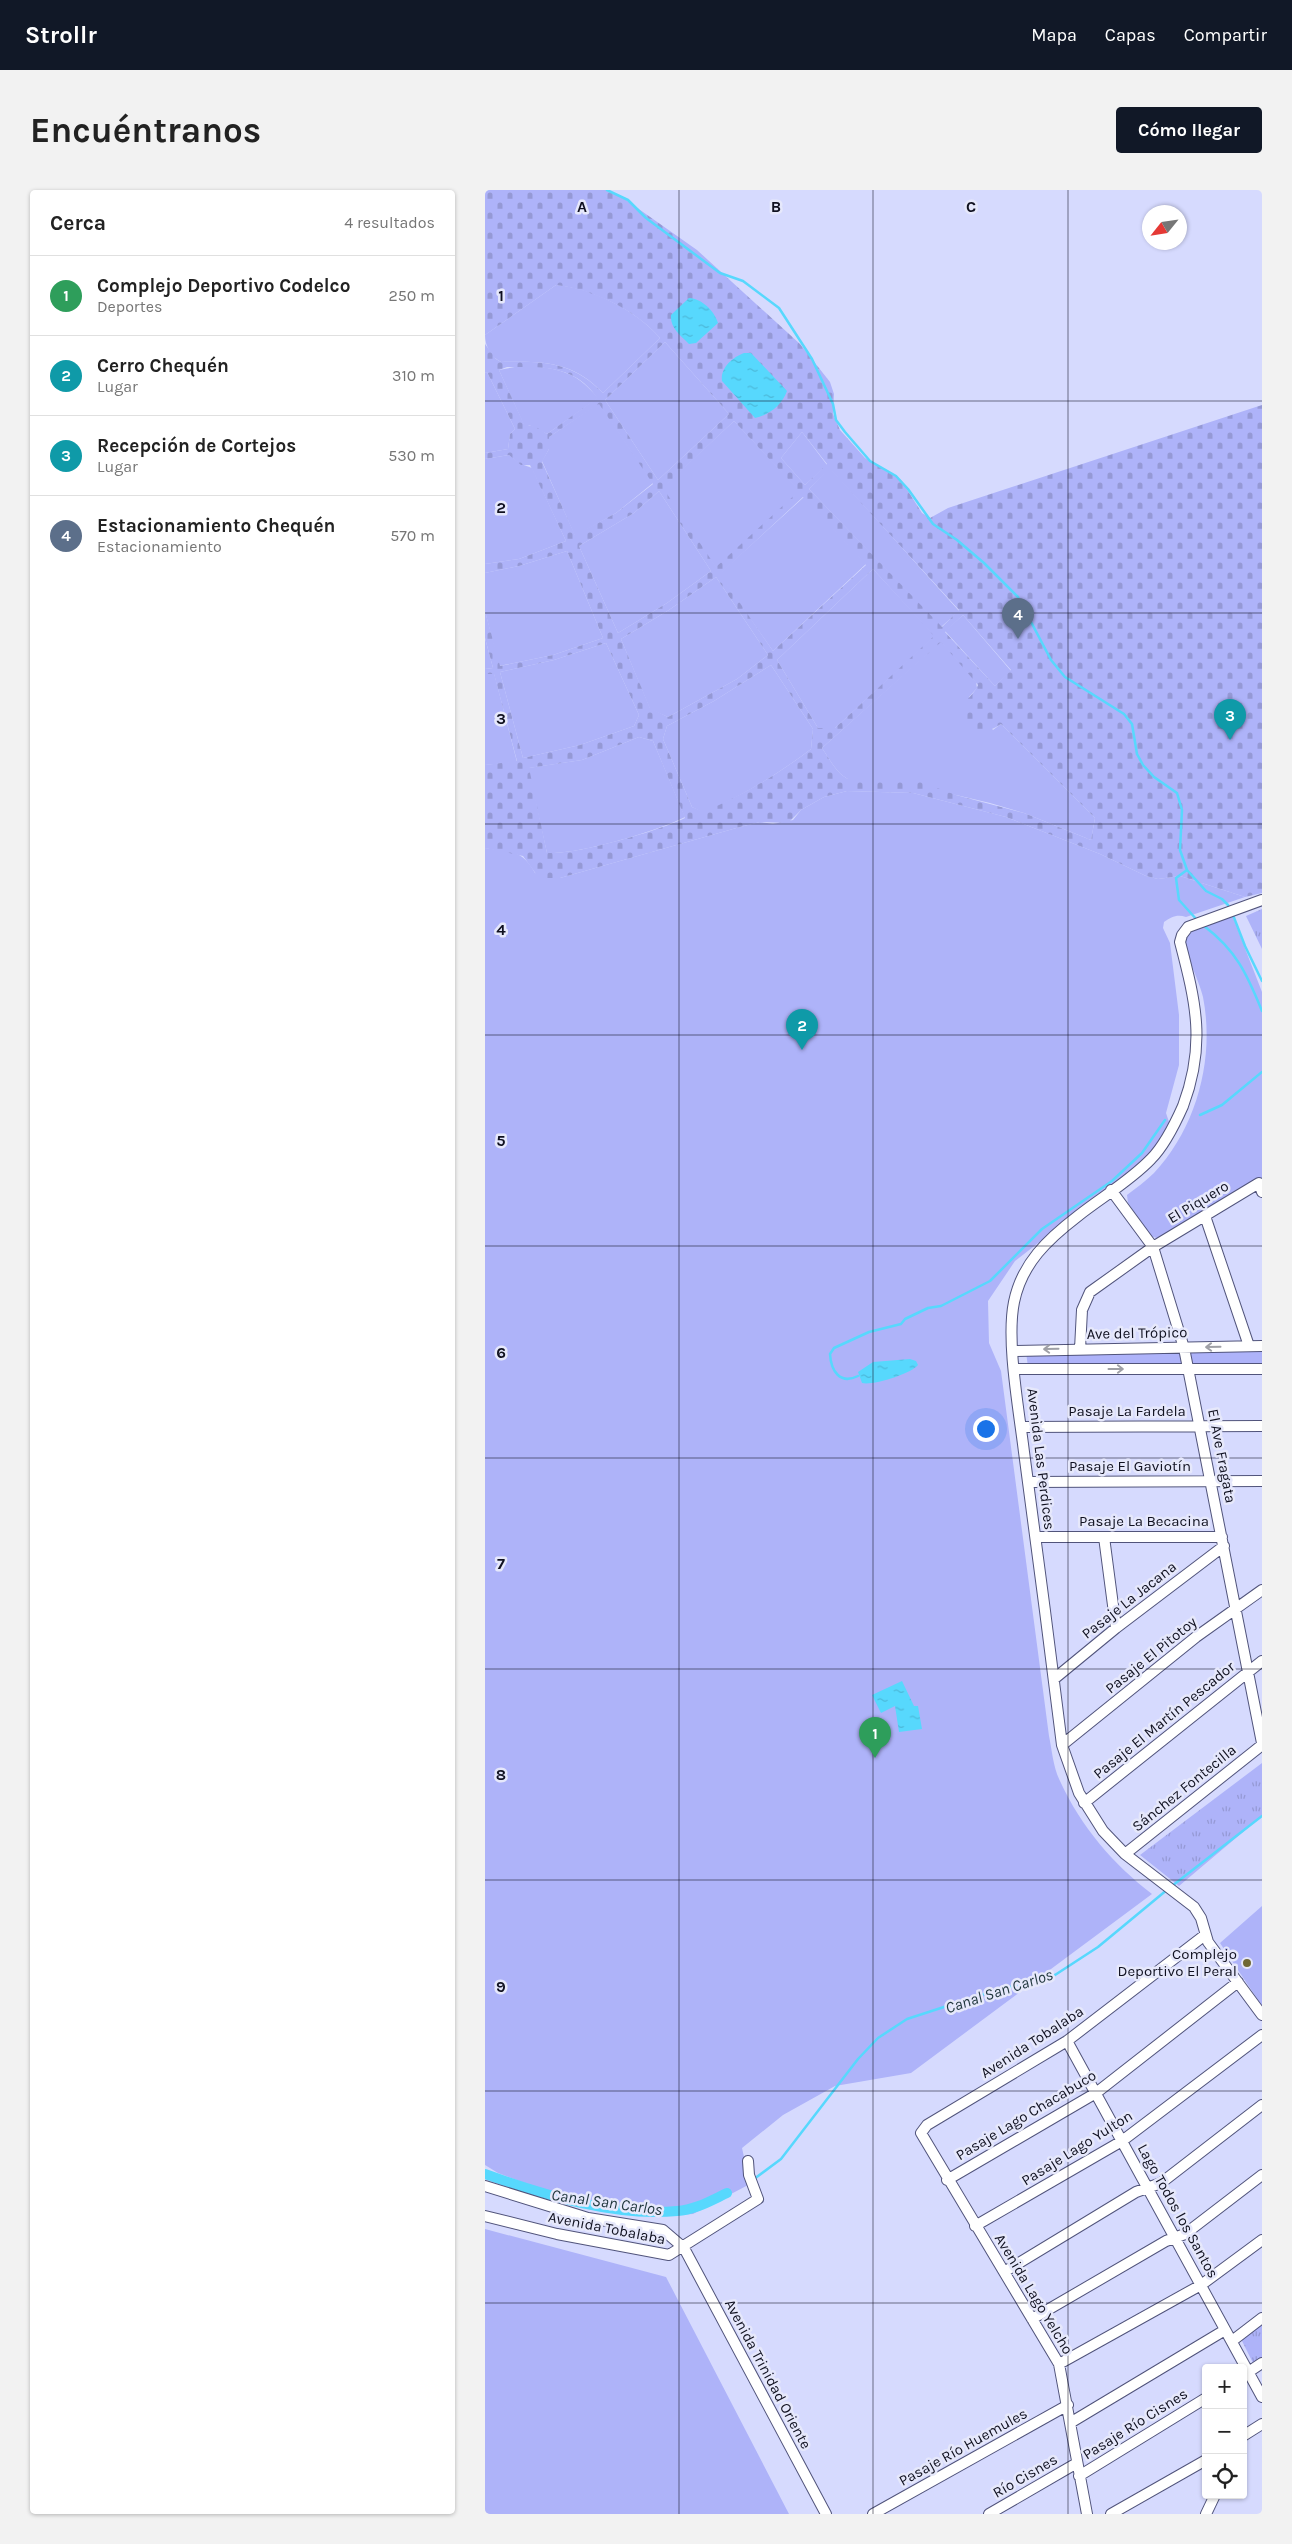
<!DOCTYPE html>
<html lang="es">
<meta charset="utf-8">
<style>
:root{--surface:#fff;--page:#f2f2f2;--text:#222;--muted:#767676;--line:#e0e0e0;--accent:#111827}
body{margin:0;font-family:Karla,sans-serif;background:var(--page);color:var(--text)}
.controls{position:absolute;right:15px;bottom:15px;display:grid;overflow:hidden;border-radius:5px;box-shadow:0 1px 4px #0004}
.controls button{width:45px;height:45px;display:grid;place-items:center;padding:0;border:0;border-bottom:1px solid var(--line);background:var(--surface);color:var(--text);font:25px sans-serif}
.compass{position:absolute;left:657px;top:15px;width:45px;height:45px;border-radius:50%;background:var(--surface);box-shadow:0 1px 4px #0004;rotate:240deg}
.you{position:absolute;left:500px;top:1238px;width:18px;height:18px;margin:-12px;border:4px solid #fff;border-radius:50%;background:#1a73e8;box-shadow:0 0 0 8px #1a73e833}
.badge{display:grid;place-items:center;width:32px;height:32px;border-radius:50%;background:var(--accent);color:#fff;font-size:16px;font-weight:700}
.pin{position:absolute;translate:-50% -41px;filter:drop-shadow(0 1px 2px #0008)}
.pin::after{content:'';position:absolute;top:26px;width:18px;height:15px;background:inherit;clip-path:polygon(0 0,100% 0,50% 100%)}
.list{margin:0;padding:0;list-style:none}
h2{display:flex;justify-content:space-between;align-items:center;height:65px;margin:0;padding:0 20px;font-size:21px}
h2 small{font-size:16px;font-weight:400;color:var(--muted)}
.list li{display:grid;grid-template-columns:32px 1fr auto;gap:15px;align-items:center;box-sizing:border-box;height:80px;padding:0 20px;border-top:1px solid var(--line)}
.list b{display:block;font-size:19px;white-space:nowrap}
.list p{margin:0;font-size:16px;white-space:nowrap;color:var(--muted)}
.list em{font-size:16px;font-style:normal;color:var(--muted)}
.icon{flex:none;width:28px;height:28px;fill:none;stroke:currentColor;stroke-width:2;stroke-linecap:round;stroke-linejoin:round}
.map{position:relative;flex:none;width:777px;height:2324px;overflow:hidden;border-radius:5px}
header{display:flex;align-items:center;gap:30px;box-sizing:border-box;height:70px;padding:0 25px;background:var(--accent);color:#fff}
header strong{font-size:24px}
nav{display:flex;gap:28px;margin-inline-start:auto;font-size:18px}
.intro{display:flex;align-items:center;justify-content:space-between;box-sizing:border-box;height:120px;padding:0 30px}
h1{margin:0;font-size:35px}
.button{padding:12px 22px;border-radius:5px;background:var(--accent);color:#fff;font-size:18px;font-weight:700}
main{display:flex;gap:30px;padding:0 30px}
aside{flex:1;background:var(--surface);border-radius:5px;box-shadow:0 1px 4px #0004}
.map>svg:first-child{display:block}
</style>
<header>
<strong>Strollr</strong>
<nav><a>Mapa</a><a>Capas</a><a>Compartir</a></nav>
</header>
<div class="intro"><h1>Encuéntranos</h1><a class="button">Cómo llegar</a></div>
<main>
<aside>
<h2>Cerca<small>4 resultados</small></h2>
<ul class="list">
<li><span class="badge" style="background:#2e9e5b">1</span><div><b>Complejo Deportivo Codelco</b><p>Deportes</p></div><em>250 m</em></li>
<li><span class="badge" style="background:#0f9aa8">2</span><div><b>Cerro Chequén</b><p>Lugar</p></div><em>310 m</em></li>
<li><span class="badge" style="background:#0f9aa8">3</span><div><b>Recepción de Cortejos</b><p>Lugar</p></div><em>530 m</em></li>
<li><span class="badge" style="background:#5c6f8a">4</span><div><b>Estacionamiento Chequén</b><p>Estacionamiento</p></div><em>570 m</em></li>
</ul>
</aside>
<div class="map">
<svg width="777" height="2324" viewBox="0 0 777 2324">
<defs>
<pattern id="cemetery-stones" width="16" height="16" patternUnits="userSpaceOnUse" patternTransform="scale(1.25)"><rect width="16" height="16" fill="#aeb3f9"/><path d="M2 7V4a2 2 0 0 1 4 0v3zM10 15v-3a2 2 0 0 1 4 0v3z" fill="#9599d5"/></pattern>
<pattern id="park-tufts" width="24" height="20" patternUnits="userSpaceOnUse" patternTransform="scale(1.25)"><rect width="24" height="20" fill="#aeb3f9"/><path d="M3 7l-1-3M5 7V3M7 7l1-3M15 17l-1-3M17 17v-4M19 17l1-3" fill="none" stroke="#9599d5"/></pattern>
<pattern id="water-ripples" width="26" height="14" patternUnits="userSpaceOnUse" patternTransform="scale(1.25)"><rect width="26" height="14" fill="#57d8fd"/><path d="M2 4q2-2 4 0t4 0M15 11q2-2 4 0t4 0" fill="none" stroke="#4bb8d9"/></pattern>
</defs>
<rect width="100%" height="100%" fill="#d6dafe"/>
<!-- green -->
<path fill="#aeb3f9" d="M71 95C107 98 151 120 175 148L118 203C88 171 58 171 16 172 6 167 0 156 0 145Z
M180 152 244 224 173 290 120 210Z
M35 176C70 177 90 180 113 208L62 244 44 235H39L14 180Z
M2 182 30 239 25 244 23 259 0 263V183Z
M114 213 168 293 131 323 90 346 57 271 64 259V247Z
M249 231 315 301 231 378 177 298Z
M317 242 342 275 320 295 296 268Z
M24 265 36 274 47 278 81 351 34 369 0 374V269Z
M345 278 474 421 456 437 324 299Z
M174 301 226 381 182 413 133 443 94 356 149 323Z
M319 307 381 374 288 461 234 384Z
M82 361 118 448 68 465 14 476 0 421V383L34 376Z
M388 379 450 446 350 538H333L292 470Z
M231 387 283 465 252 489 183 527 165 519 136 449 184 420Z
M478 425 526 481 510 496 460 441Z
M0 448 8 478 0 479Z
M456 451 491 492 492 498 484 507 508 540 516 534 610 628 606 650 539 623 505 613 471 605 363 589C351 583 344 568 337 558Z
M121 453 154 525 149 536 95 555 38 568 15 482 69 470Z
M286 475 328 539 326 559C292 585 258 605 219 623L207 617 178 549 182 536 229 511Z
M9 483 32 572 0 575V484Z
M154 547 168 551 200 627C173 641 92 665 62 663L43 578 97 570Z
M362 601 428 603 521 627 615 664 661 686 673 689 695 686 760 707 701 727C692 724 686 727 679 732L678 738 685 753 694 825V875L681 923 686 938 664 967 530 1071 503 1111 504 1153 516 1181 564 1546C567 1560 568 1577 575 1591 596 1637 628 1674 667 1704L426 1883 350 1896 298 1925 257 1958 265 1994 208 2024 167 2026 118 2022 13 1983 0 1975V658C24 662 37 659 50 683L75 688 255 637 275 632 288 634 308 630 316 620 339 607Z
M747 725 777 802V992L677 1050 666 1046 643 1013 642 1005C651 998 661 991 669 983 712 937 730 868 718 807 714 789 698 762 701 745L707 740Z
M777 1158V1174L543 1177 541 1162Z
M777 1716V1816L735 1753Z
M0 2039 181 2087 304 2324H0Z"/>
<!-- cemetery -->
<path fill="url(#cemetery-stones)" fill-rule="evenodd" d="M0 0H121L141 10 212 60 315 154 345 192 349 204 348 224 355 240 380 268 416 290 437 323 445 328 463 318 777 215V703L760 707 695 686 673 689 661 686 615 664 521 627 428 603 362 601 339 607 316 620 303 633 275 632 255 637 75 688H54L38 666 0 658V575L32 571 9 484H0V479L8 478 0 448V421L15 476 68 465 118 448 82 361 34 376 0 383V374L34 369 81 351 45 275H36L24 265 0 269V263L23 259 25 244 30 239 2 182 0 183V154L11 169 16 172C58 171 87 171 118 203L175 148C151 120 107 99 71 95L0 145ZM180 152 244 224 173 290 120 210ZM48 177C75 178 97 185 112 208L62 244 51 237 39 234 14 180 22 177ZM114 214 168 294 131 323 90 345 57 272 64 259V247ZM249 231 314 301 231 377 178 298ZM317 242 342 274 320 295 296 268ZM345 279 474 420 457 437 324 299ZM174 301 226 381 182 413 133 443 94 356 149 323ZM318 307 381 375 288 461 235 384ZM388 379 449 446 350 538H333L292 470ZM231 387 283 465 252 489 183 527 165 518 136 449 184 420ZM478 425 526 480 510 496 460 442ZM456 452 493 495C490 503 482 508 479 515 478 521 480 526 482 531 489 547 504 542 516 534L610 628 606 650 539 623 471 605 428 589H363C351 583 344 568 337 558ZM121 453 154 525 149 536 95 555 38 568 15 482 69 470ZM286 475 328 539 326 559C292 585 258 605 219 622L207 617 178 549 182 536 229 511ZM154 547 168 551 200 628C173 641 91 665 62 663L44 578 97 570Z"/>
<!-- park -->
<path fill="url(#park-tufts)" d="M777 719V759L761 726Z
M777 1573V1626L694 1696 655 1665Z
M777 2133V2170L769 2175 756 2149Z"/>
<!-- water -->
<path fill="url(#water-ripples)" d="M204 108C217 109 229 120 233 133L211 153 204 154C195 145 185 138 186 125Z
M259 163H266L302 201C297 215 284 225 270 228L237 191C235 178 248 167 259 163Z
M425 1169 431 1171 433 1175C426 1184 387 1196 377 1193L373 1182 388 1172Z
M417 1491 429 1516H433L437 1539 414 1542 410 1516 396 1523 387 1505Z"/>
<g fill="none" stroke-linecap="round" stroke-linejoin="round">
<!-- stream -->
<path stroke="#57d8fd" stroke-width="2.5" d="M122 0 143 10 161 28 235 83 258 91 294 118 327 169 348 214 351 230 360 242 385 271 411 286 423 299 448 334 472 350 499 373 533 407 566 470 580 487 639 524 647 534 652 564 658 575 669 587 692 603 697 620 695 660 702 680 721 701 737 709 743 715
M702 680 691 688 694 710 712 730
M748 725 760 756 777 791
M719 736C751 760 762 784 777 821
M715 925 737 915 777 882
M373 1186C355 1195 346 1181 345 1164L349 1158 384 1142 416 1134 420 1129 443 1118 456 1116 505 1091 557 1039 627 991 657 963 680 930
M687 1696 777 1626
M269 1989 296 1969 373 1869 393 1848 422 1829 499 1804 570 1785 613 1757 683 1699"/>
<!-- canal -->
<path stroke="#57d8fd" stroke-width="10" d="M0 1984C58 2005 130 2027 192 2021 210 2020 227 2010 242 2003"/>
<!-- minor casing -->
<g stroke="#51547b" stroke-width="12">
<path id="minor" d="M777 710 703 737 697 745 695 752C711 813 721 855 698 916 690 934 680 955 666 969 645 991 617 1007 593 1026 563 1049 537 1073 529 1112 521 1151 534 1220 539 1262 552 1360 565 1457 577 1555L594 1603 618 1641 640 1664 709 1717 716 1728 723 1752 777 1825
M626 1000 668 1057 699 1158 777 1553
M720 1026 764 1156
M595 1159 597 1120 605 1102 668 1057 774 993 777 1002
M528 1161 777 1156
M530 1179H777
M536 1237 777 1236
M543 1292 777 1291
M551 1347H737
M619 1347 631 1438
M569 1489 631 1438 739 1356
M577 1555 711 1447 777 1400
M599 1613 777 1471
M640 1664 777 1555
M582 1851 777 2207
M462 1990 611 1903 753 1792
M0 1996 103 2028 178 2040 199 2058 341 2324
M0 2026 72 2044 184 2065 273 2009 264 1985 263 1971
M490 2036 637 1951 777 1845
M519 2082 651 2002 676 1993 777 1915
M547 2129 681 2051 700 2044 777 1985
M747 2151 777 2128
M574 2174 716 2095 777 2050
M759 2185 777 2173
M585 2233 740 2140
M758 2246 777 2234
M594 2286 721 2208
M388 2324 583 2215
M504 2324 592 2273
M602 2324 574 2174 436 1943 442 1935 582 1851 720 1745
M626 2324 721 2270
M721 2324 730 2305"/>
</g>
<!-- minor -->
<use href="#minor" stroke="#fff" stroke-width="10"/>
</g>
<!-- one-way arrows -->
<defs><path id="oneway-shaft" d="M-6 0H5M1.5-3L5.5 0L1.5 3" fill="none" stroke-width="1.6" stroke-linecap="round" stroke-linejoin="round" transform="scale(1.25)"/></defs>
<g stroke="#9fa0a6">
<use href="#oneway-shaft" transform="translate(728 1157) rotate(179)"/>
<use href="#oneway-shaft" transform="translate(566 1159) rotate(179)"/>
<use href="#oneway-shaft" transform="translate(631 1179)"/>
</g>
<!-- grid -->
<path fill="none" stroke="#101120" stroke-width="1" stroke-opacity="0.55" d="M194 0V2324M388 0V2324M583 0V2324M0 211H777M0 423H777M0 634H777M0 845H777M0 1056H777M0 1268H777M0 1479H777M0 1690H777M0 1901H777M0 2113H777"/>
<!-- markers -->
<circle fill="#706835" stroke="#e6e8fb" stroke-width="2" cx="762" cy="1773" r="5"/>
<g text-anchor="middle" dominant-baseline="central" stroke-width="5" stroke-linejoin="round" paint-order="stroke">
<!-- street labels -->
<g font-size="15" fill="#101120" stroke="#e6e8fb">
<text transform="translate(713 1012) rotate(-31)">El Piquero</text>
<text transform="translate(652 1143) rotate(-1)">Ave del Trópico</text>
<text x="642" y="1221">Pasaje La Fardela</text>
<text transform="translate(737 1266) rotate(79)">El Ave Fragata</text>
<text transform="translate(556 1269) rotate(83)">Avenida Las Perdices</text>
<text x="645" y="1276">Pasaje El Gaviotín</text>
<text x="659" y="1331">Pasaje La Becacina</text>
<text transform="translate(644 1410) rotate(-38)">Pasaje La Jacana</text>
<text transform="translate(666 1465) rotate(-39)">Pasaje El Pitotoy</text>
<text transform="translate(679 1530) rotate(-39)">Pasaje El Martín Pescador</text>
<text transform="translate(699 1598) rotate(-39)">Sánchez Fontecilla</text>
<text transform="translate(547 1852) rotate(-33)">Avenida Tobalaba</text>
<text transform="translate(541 1925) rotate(-31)">Pasaje Lago Chacabuco</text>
<text transform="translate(592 1958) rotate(-32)">Pasaje Lago Yulton</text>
<text transform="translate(693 2021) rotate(61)">Lago Todos los Santos</text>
<text transform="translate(122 2038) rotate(11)">Avenida Tobalaba</text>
<text transform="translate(549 2104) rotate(59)">Avenida Lago Yelcho</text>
<text transform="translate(283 2184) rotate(62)">Avenida Trinidad Oriente</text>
<text transform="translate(650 2234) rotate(-32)">Pasaje Río Cisnes</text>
<text transform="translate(478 2257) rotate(-29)">Pasaje Río Huemules</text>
<text transform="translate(540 2286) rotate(-30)">Río Cisnes</text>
</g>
<!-- poi labels -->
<g font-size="15" fill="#101120" stroke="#e6e8fb" text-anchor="end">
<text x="752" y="1764">Complejo<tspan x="752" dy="17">Deportivo El Peral</tspan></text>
</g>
<!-- water labels -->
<g font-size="16" font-style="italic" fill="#1f353c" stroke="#e6e8fb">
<text transform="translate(514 1801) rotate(-18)">Canal San Carlos</text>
<text transform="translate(122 2012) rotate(8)">Canal San Carlos</text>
</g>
</g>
<g font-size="16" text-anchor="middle" font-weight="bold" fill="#101120" stroke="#e6e8fb" stroke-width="5" stroke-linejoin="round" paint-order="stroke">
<text x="97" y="22">A</text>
<text x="291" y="22">B</text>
<text x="486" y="22">C</text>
<text x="16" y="111">1</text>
<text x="16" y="323">2</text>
<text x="16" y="534">3</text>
<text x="16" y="745">4</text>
<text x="16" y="956">5</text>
<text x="16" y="1168">6</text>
<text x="16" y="1379">7</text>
<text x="16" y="1590">8</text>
<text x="16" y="1802">9</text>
</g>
</svg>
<div class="controls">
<button>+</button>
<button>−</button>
<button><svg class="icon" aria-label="locate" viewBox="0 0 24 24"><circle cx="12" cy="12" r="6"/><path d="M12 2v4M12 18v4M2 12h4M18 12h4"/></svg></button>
</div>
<svg class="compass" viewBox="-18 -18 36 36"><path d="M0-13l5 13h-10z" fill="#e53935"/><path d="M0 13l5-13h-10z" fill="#767676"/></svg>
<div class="you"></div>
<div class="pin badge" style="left:390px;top:1568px;background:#2e9e5b">1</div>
<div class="pin badge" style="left:317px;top:860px;background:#0f9aa8">2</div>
<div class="pin badge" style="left:745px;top:550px;background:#0f9aa8">3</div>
<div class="pin badge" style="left:533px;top:449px;background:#5c6f8a">4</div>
</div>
</main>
